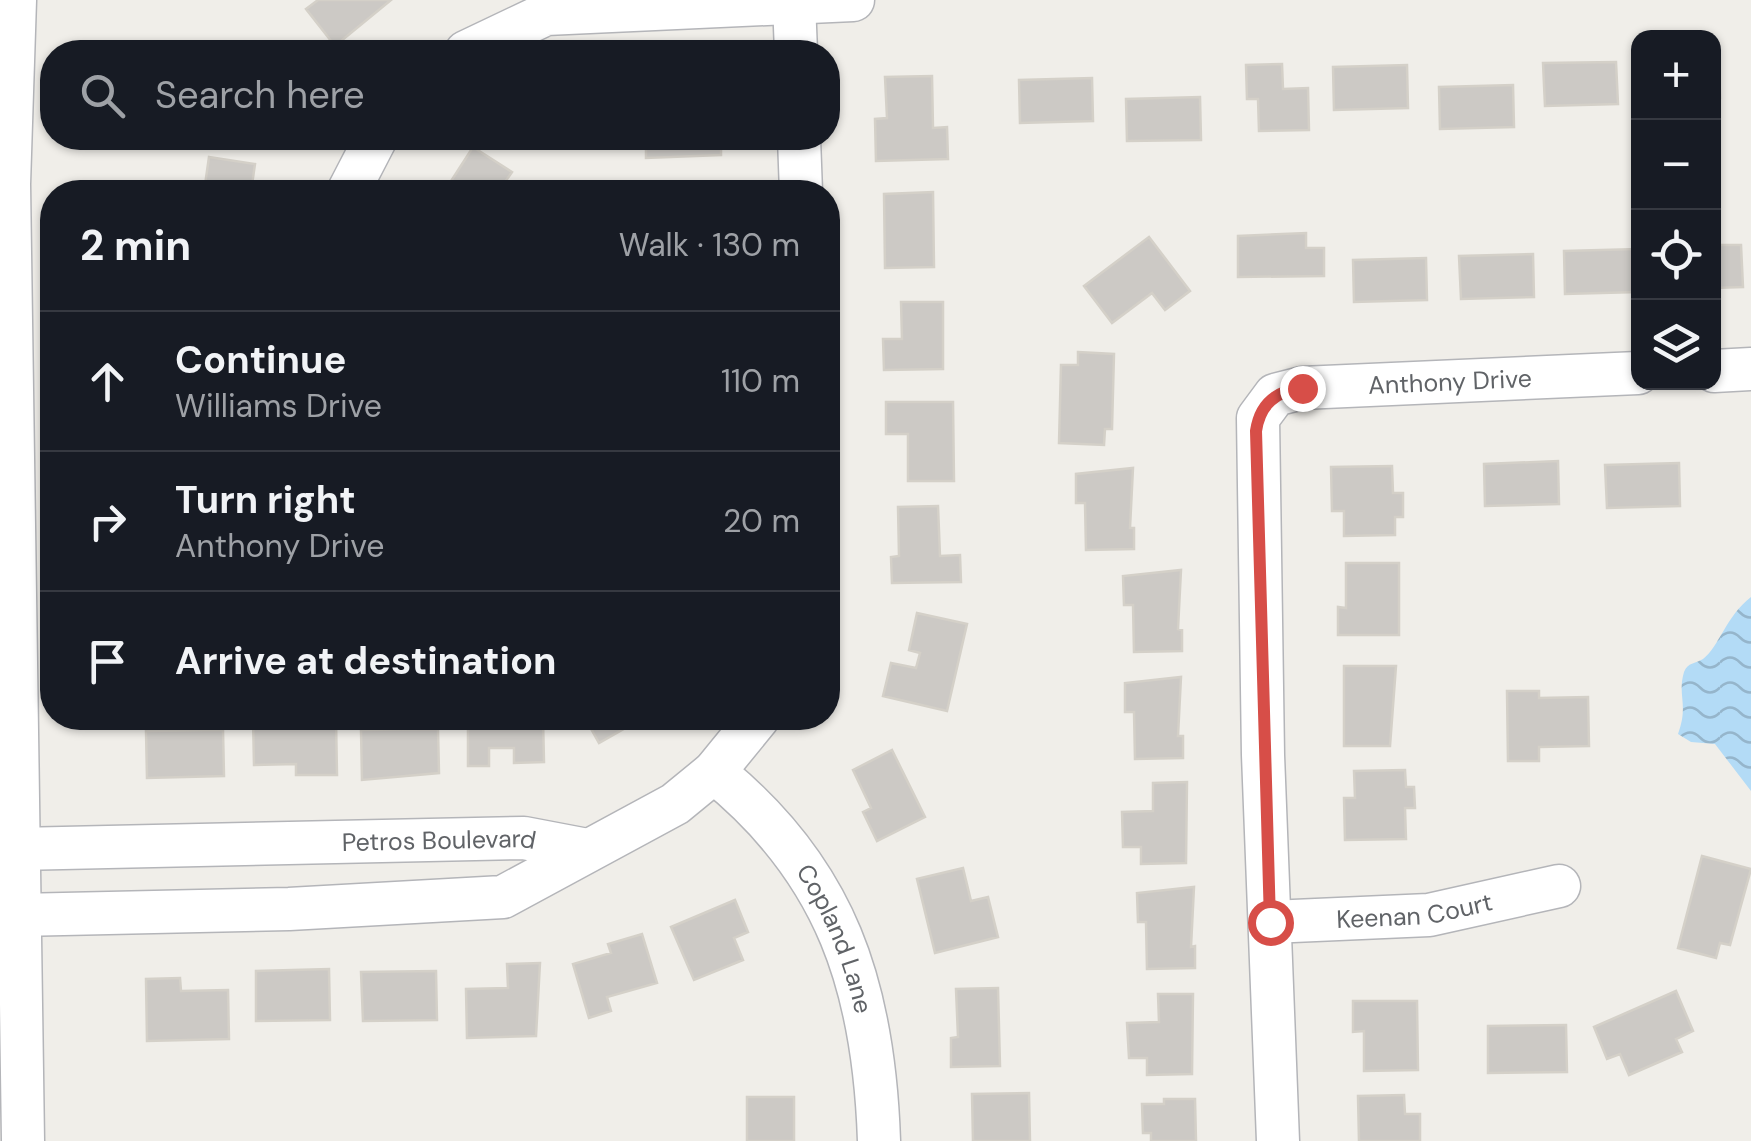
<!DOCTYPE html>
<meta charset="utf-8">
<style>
:root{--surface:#171b24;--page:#242831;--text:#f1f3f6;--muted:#9ea1a6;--line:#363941}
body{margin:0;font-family:"DM Sans",sans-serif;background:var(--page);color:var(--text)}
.controls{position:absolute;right:30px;top:30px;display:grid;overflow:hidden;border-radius:20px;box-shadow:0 2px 8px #0004}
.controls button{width:90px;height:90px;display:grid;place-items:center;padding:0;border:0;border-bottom:2px solid var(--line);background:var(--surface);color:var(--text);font:50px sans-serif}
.stop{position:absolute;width:30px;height:30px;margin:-22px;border:8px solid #d74e48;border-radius:50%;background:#fff}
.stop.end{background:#d74e48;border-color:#fff;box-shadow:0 2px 10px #0008}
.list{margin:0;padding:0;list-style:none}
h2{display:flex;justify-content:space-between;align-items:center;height:130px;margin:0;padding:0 40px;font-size:42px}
h2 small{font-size:32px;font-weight:400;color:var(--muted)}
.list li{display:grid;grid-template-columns:65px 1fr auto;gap:30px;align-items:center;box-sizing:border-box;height:140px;padding:0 40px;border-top:2px solid var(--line)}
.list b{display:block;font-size:38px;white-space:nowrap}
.list p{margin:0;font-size:32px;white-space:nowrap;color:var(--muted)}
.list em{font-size:32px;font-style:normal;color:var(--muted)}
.icon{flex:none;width:55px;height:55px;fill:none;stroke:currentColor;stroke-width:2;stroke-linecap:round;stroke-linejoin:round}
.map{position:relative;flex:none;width:1751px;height:1141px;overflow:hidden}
.search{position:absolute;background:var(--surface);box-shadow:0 2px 8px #0004;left:40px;top:40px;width:800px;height:110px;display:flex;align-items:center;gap:25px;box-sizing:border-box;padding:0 35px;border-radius:40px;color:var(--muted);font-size:38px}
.panel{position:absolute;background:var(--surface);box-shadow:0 2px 8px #0004;left:40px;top:180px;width:800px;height:550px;border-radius:40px}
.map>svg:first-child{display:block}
</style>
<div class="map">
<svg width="1751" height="1141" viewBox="0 0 1751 1141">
<defs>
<pattern id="water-waves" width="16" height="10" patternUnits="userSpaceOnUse" patternTransform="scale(2.5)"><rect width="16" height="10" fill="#b3dbf6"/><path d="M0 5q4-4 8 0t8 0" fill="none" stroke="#95b5cb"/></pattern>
</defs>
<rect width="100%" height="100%" fill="#f0eee9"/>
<!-- water -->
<path fill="url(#water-waves)" d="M1751 597V791L1715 744 1691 742 1678 734C1689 704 1677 696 1684 672 1688 662 1695 664 1703 659 1719 647 1726 616 1751 597Z"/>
<!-- building -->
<path fill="#ccc9c5" stroke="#d4d0c8" stroke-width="2.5" d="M318 0H391L335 46 306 9Z
M1719 55 1720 98H1714V56Z
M1616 62 1618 104 1545 106 1543 63Z
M1282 64 1283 89 1308 88 1309 130 1259 131 1258 99H1247L1246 65Z
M1407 65 1408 108 1334 110 1333 67Z
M932 76 933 128 947 127 948 159 876 161 875 119 887 118 885 77Z
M1092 78 1093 121 1020 123 1019 80Z
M1513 85 1514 127 1440 129 1439 87Z
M1200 97 1201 140 1127 141 1126 99Z
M539 138H613V145L540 147Z
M646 138H721V155L646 158Z
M473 147 512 172 498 192H444Z
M209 157 255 164 251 192H204Z
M933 192 934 267 885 268 884 194Z
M1306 233V248H1324V276L1238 277V236Z
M1149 237 1190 291 1165 310 1152 293 1112 323 1084 286Z
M1714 245H1741L1743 287 1714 288Z
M1638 249V292L1565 294 1564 251Z
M1533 254 1534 297 1461 299 1459 256Z
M1426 258 1427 300 1354 302 1353 260Z
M901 302H943V369L884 370 883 339H902Z
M1078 352 1114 354 1112 429H1105L1104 445 1059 443 1061 365H1078Z
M886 402H953L954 481H908V434H886Z
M1558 461 1559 504 1485 506 1484 464Z
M1679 463 1680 506 1607 508 1605 465Z
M1392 466 1393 493H1403V517H1395V535L1344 536V511H1332L1331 467Z
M1133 468 1130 528H1134V549L1086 550 1085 503H1076V474Z
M938 506 940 556 960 555 961 582 892 583 891 557 899 556 898 507Z
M1346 563H1399V635H1338V607L1346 608Z
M1181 570 1178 629 1182 630V651L1134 652 1133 605H1124L1123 576Z
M917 613 967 624 947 711 883 696 891 663 916 668 920 653 909 650Z
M1344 666H1396L1390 746H1344Z
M1181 677 1178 736H1183V758L1135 759 1134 712H1125V683Z
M1507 691H1539V698L1588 697 1589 746 1539 747V761H1508Z
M336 718 337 775H296V764L254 765 253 719Z
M468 718H543L544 762 514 763V748H489V766H468Z
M585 718H643L599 743Z
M438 729 439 773 362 780 361 730Z
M223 730 224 776 147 778 146 731Z
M892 750 925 817 877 841 863 812 871 808 853 770Z
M1405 770 1406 787H1414L1415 808H1405L1406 839 1345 840 1344 798H1355L1354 771Z
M1187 782 1186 863 1141 864V847H1123L1122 812 1153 811V783Z
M1702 856 1751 869 1730 945 1720 943 1716 958 1678 948Z
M963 868 971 901 988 897 998 937 935 953 917 879Z
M1194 887 1191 947 1195 946V968L1147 969 1146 922H1138L1137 893Z
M735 900 748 932 734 938 743 960 694 980 671 927Z
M642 934 657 983 607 997 611 1011 589 1018 573 964 611 953 608 944Z
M540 963 536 1036 467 1038 466 989 508 988 507 964Z
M329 969 330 1020 256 1021V971Z
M436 971 437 1020 363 1021 361 972Z
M180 978 181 991 228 990 229 1039 147 1041 146 979Z
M998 988 1000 1066 951 1067V1038L958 1037 956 989Z
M1676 991 1693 1031 1676 1039 1682 1052 1629 1075 1620 1054 1607 1059 1594 1027Z
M1158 994H1193L1192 1074 1147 1075V1058H1129L1127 1023 1159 1022Z
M1353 1001H1417L1418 1070 1364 1071V1031L1353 1032Z
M1566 1025 1567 1072 1488 1073V1026Z
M1029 1093 1030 1141H973L972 1094Z
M1404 1095 1405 1114H1420V1141H1359L1358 1096Z
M747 1097H794V1141H747Z
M1164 1099H1195L1196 1141H1151V1133H1143L1142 1104H1164Z"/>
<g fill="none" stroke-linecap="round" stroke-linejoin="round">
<!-- minor casing -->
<g stroke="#b4b5b9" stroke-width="45">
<g id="minor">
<path d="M15 0 9 184 23 1141"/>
<path d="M794 2 796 52"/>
<path d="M466 52 546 14 853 0"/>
<path d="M799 138 801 192"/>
<path d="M348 192 376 138"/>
<path d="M1714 371 1751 369"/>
<path id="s1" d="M714 772C837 871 874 988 879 1141"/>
<path id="s2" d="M17 849 524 838 587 850"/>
<path d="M18 915 289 909 503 897 675 804 714 772 758 718"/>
<path id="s3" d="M1270 922 1429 915 1559 886"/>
<path id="s4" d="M1278 1141 1263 755 1258 418 1275 395 1302 388 1638 373"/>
</g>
</g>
<!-- minor -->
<use href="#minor" stroke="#fff" stroke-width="42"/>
</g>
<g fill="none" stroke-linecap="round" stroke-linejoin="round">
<!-- route -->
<path stroke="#d74e48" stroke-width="12" d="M1270 922 1256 431C1260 404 1276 391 1302 388"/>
</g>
<g text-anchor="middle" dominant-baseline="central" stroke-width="9" stroke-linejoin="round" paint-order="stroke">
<!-- street labels -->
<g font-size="25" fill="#606367" stroke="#fff">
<text stroke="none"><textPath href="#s4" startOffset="928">Anthony Drive</textPath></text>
<text stroke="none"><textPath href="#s2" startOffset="422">Petros Boulevard</textPath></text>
<text stroke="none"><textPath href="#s3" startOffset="145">Keenan Court</textPath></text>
<text stroke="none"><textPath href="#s1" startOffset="210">Copland Lane</textPath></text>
</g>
</g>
</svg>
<div class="controls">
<button>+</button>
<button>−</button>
<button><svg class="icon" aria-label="locate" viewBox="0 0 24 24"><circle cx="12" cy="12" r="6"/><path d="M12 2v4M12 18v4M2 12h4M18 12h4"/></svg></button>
<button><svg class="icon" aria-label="layers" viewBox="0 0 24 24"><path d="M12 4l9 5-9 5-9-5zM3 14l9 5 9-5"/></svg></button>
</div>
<div class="stop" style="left:1270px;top:922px"></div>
<div class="stop end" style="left:1302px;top:388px"></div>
<div class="search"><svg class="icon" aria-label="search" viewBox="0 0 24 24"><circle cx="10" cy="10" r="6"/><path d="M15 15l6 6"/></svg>Search here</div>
<section class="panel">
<h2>2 min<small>Walk · 130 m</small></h2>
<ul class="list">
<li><svg class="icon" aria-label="ahead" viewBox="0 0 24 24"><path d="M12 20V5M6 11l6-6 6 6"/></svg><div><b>Continue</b><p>Williams Drive</p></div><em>110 m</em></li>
<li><svg class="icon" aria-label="right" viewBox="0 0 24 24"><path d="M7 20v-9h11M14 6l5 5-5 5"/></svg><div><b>Turn right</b><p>Anthony Drive</p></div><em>20 m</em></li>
<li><svg class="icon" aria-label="arrive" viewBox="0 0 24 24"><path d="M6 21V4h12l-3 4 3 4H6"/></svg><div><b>Arrive at destination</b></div></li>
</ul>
</section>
</div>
